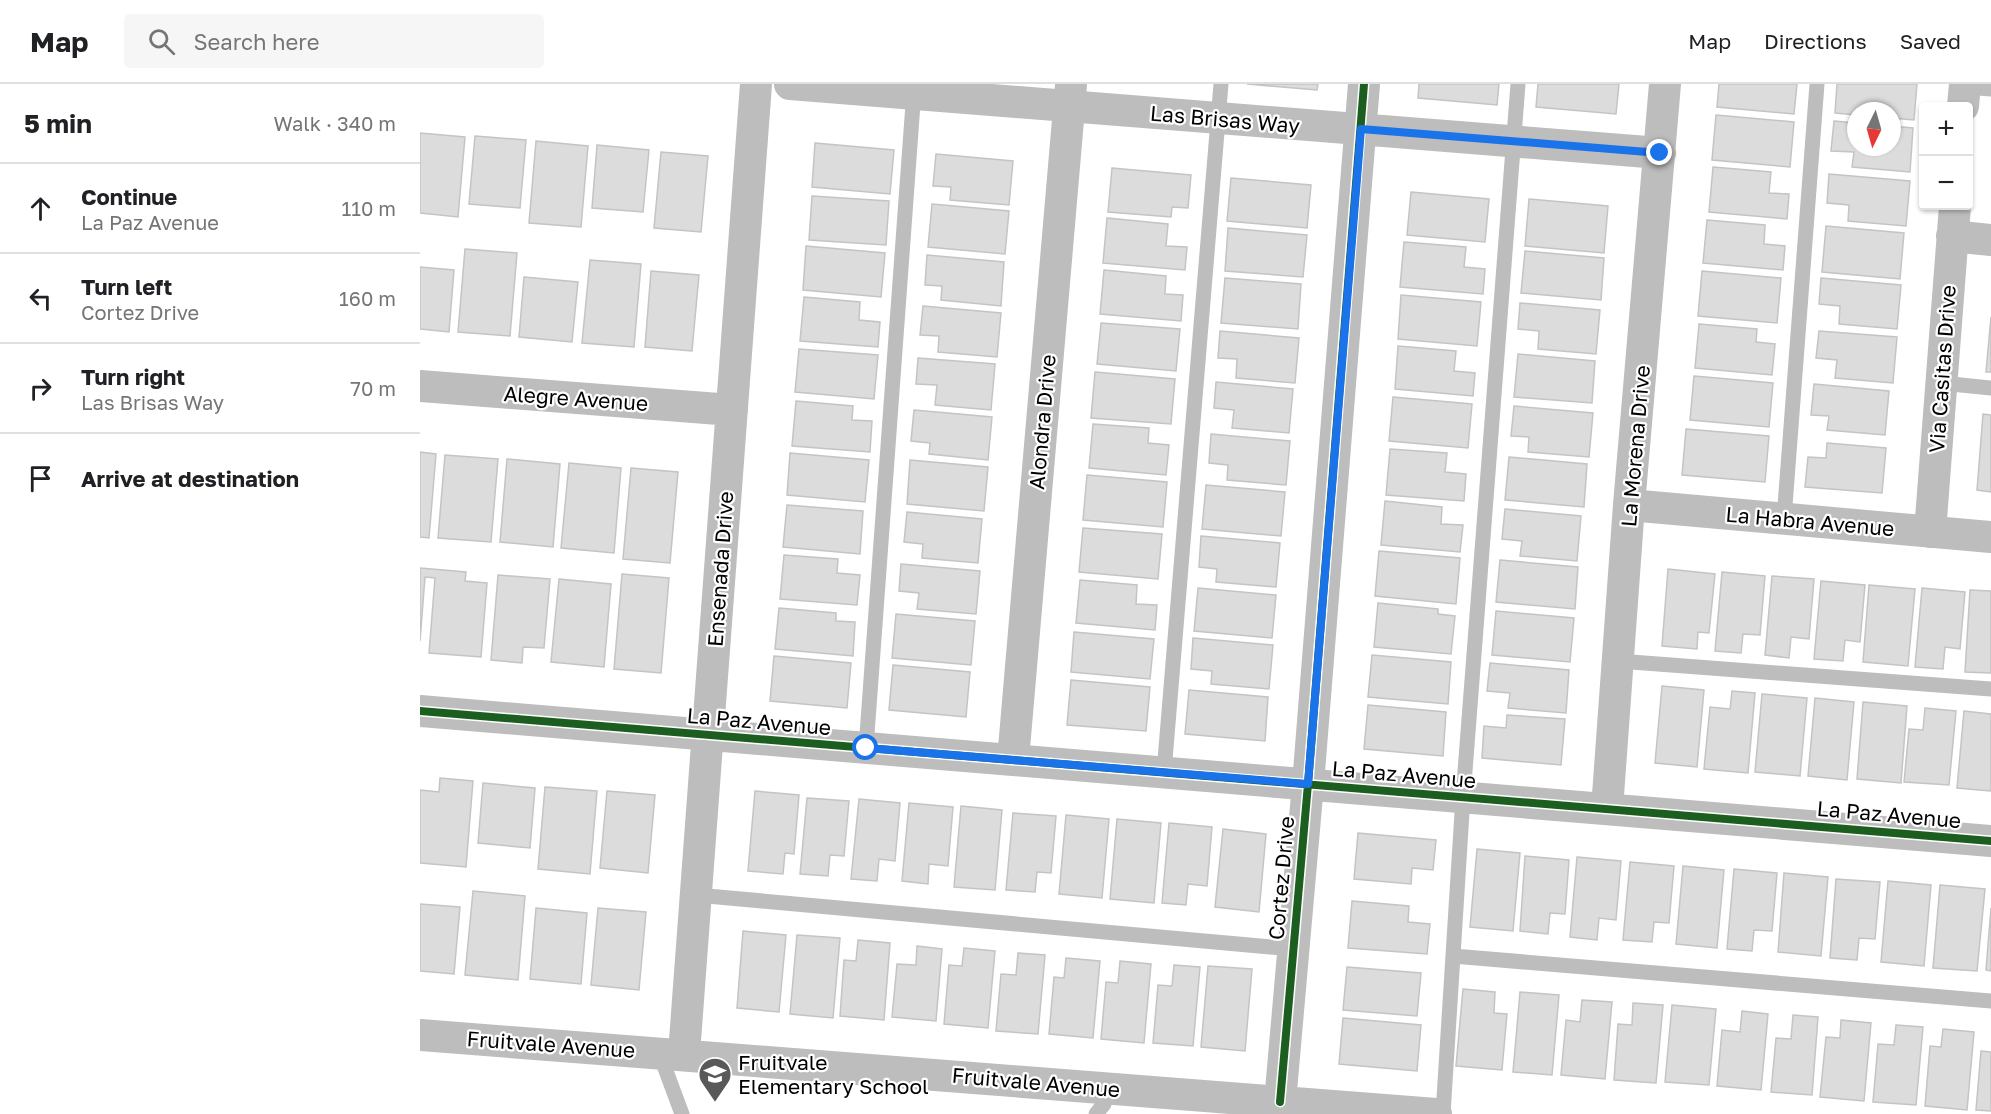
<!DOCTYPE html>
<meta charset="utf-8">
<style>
:root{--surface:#fff;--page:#f6f6f6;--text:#202124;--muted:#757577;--line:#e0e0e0}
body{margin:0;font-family:"Golos Text",sans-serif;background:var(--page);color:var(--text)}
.controls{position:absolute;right:18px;top:18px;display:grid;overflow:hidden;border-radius:6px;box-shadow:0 2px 4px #0004}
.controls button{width:54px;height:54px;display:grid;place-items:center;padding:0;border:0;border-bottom:2px solid var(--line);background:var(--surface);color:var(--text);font:30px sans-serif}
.compass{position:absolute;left:1427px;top:18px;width:54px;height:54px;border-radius:50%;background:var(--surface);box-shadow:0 2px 4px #0004;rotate:185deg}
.stop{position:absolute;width:18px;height:18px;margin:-14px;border:4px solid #1a73e8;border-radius:50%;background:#fff}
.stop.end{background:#1a73e8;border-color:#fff;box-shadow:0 2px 6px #0008}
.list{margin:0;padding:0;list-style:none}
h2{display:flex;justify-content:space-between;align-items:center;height:78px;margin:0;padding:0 24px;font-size:26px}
h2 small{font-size:20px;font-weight:400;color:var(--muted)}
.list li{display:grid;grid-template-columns:39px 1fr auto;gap:18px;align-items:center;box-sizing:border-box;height:90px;padding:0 24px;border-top:2px solid var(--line)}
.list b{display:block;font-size:22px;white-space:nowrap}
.list p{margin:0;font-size:20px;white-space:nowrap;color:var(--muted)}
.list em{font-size:20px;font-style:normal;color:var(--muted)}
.icon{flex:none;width:33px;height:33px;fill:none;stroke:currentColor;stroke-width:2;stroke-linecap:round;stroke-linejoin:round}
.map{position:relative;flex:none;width:1571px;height:1030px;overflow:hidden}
header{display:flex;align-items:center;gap:36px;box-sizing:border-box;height:84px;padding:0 30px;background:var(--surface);border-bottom:2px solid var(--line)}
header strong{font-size:28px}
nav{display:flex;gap:33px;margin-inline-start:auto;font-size:21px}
.search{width:420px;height:54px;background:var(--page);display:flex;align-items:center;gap:15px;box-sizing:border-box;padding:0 21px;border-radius:6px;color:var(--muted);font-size:22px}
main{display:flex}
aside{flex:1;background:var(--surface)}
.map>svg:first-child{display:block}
</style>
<header>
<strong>Map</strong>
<div class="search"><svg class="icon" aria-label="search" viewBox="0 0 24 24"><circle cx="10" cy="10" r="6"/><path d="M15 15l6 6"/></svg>Search here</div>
<nav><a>Map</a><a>Directions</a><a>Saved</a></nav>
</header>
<main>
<aside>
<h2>5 min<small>Walk · 340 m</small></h2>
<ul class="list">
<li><svg class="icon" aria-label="ahead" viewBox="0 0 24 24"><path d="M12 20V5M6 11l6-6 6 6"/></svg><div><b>Continue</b><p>La Paz Avenue</p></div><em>110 m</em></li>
<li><svg class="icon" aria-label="left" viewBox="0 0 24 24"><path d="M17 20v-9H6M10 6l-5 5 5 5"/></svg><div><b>Turn left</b><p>Cortez Drive</p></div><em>160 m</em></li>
<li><svg class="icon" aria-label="right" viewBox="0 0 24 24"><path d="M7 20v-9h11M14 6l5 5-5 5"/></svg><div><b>Turn right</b><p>Las Brisas Way</p></div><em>70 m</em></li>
<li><svg class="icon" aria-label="arrive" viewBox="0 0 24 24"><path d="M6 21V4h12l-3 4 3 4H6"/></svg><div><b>Arrive at destination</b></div></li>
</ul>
</aside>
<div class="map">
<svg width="1571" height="1030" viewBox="0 0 1571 1030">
<rect width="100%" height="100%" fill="#fff"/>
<!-- building -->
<path fill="#dcdcdc" stroke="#c4c4c4" stroke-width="1.5" d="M827 0H898L897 6Z
M999 0H1079L1077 21 998 14Z
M1118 0H1199L1196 30 1116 23Z
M1299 0H1377L1374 30 1297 23Z
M1417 0H1497L1494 36 1472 34V27H1436V31L1415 29Z
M1296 31 1374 38 1370 83 1292 76Z
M1414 37 1436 39V63H1472V42L1493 44 1490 88 1432 83 1434 68 1411 67Z
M0 49 45 53 38 133 0 129Z
M55 52 106 56 100 124 49 120Z
M116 57 168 62 161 143 109 139Z
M395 59 474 66 470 110 392 103Z
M177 61 229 66 223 128 172 124Z
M241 68 288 72 281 148 234 144Z
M516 70 593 77 589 121 530 116 531 103 513 102Z
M1293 83 1351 88 1349 109 1369 110 1367 135 1289 128Z
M692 84 771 91 768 124 752 123 751 133 688 128Z
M1409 90 1490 97 1486 142 1428 137 1429 121 1407 119Z
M811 94 891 101 887 144 807 137Z
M991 108 1069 115 1065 158 987 151Z
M392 112 469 117 466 161 389 156Z
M1109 115 1188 122 1184 169 1105 162Z
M512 120 589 127 585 170 508 163Z
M687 134 748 140 746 162 767 163 765 186 683 179Z
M1287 136 1345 141 1344 160 1365 162 1363 186 1283 179Z
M1406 142 1484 149 1480 195 1402 188Z
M808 144 887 151 883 193 805 187Z
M984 158 1046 163 1044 183 1065 185 1063 210 980 203Z
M386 162 465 169 461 213 383 206Z
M45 165 97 169 90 252 38 248Z
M1105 167 1184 174 1181 216 1101 209Z
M507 171 584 178 581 222 521 216 522 202 505 201Z
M170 176 221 180 214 263 162 259Z
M0 183 34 186 29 248 0 245Z
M684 186 746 192 745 210 763 211 761 237 680 230Z
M231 187 279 191 272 267 225 263Z
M1282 187 1361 194 1357 239 1278 232Z
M104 193 158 198 152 258 99 253Z
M805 194 881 200 878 245 801 239Z
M1401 194 1481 201 1477 245 1419 240 1420 222 1399 220Z
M981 211 1061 218 1057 262 978 255Z
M384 213 440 218 439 236 460 238 458 263 380 257Z
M1100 219 1180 226 1176 270 1118 265 1119 247 1098 245Z
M503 222 581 229 577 273 518 268 519 252 500 251Z
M1571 233V288H1566Z
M681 239 760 245 756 287 677 280Z
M1279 240 1337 245 1336 258 1355 260 1352 291 1275 284Z
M800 247 879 254 875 299 816 294 817 275 798 274Z
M1399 247 1477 253 1473 299 1415 294 1417 276 1396 274Z
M978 262 1036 267 1034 287 1055 289 1053 312 975 305Z
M379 265 458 271 454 315 375 308Z
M1098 270 1175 277 1172 319 1094 313Z
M498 274 575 280 571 326 515 321 517 301 496 300Z
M675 288 755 295 751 340 671 334Z
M1274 292 1353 299 1349 343 1270 336Z
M796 298 873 305 869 349 812 344 814 326 794 324Z
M1394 300 1469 307 1465 351 1407 346 1409 332 1391 331Z
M973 313 1052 320 1048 364 969 357Z
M376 317 433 322 432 336 452 337 450 368 372 362Z
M1094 322 1173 329 1169 373 1108 368 1109 353 1091 352Z
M494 326 572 333 568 376 509 370 510 359 491 357Z
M1563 330 1571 331V408L1557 406Z
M673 340 729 344 728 359 749 361 746 391 669 384Z
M1266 345 1349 352 1345 398 1262 391Z
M791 350 870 357 866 401 807 396 808 381 789 379Z
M1407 359 1466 364 1462 409 1385 403 1388 373 1406 374Z
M970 365 1027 369 1025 388 1046 390 1044 417 966 411Z
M0 368 16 370 9 454 0 453Z
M370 369 449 376 445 418 367 411Z
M25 371 78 375 71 458 18 454Z
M1089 373 1167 380 1164 423 1085 416Z
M87 375 140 380 133 463 80 458Z
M490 376 568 383 564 427 487 420Z
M149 379 201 384 194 469 141 464Z
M211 384 258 388 250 479 203 475Z
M667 391 747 398 743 443 663 436Z
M786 401 865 408 861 452 782 445Z
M965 417 1022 423 1021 440 1043 441 1040 468 961 461Z
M367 421 443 427 440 470 363 463Z
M1085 425 1161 432 1157 477 1100 472 1102 457 1082 455Z
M487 428 562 435 558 479 502 474 503 460 484 458Z
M663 444 742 450 738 495 659 488Z
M781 452 860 459 856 503 796 498 797 485 779 483Z
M959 467 1040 474 1036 520 955 512Z
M364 471 418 475 417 489 440 491 437 521 360 515Z
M1080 476 1158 483 1155 525 1076 518Z
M481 480 560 487 556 530 497 525 499 509 479 507Z
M0 484 46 488 45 497 67 499 61 573 9 569 15 494 5 493 0 557Z
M1248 485 1295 490 1289 549 1278 548 1277 565 1242 562Z
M1302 488 1345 492 1340 551 1323 550 1321 569 1295 567Z
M202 490 249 494 241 589 194 585Z
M78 491 130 495 124 564 103 563 102 579 71 576Z
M1352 492 1394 495 1389 555 1371 553 1369 574 1345 571Z
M139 495 191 500 184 583 131 578Z
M660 496 717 501 716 520 737 521 735 546 656 539Z
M1401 497 1445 501 1440 558 1425 556 1423 577 1394 575Z
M1449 501 1495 505 1488 582 1443 578Z
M778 504 856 511 852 554 774 547Z
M1502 504 1545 508 1540 565 1525 563 1523 585 1495 583Z
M1550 506 1571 507V589L1545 588Z
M958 519 1018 525V530L1035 532 1031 570 954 563Z
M359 524 416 529V537L435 538 433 572 355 565Z
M1076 527 1154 534 1150 578 1072 571Z
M476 530 555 537 551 581 472 574Z
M654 548 734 555 730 595 651 588Z
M773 554 853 561 849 605 791 600 792 587 771 585Z
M952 571 1031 578 1028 620 948 613Z
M354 572 431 579 427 624 350 617Z
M1070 579 1149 586 1146 629 1088 624 1090 609 1067 607Z
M473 581 550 588 546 633 469 626Z
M651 596 730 603 726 647 647 641Z
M1242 602 1284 606 1277 683 1235 679Z
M769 606 848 613 845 657 765 650Z
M1312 607 1335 609 1328 689 1284 685 1290 623 1310 625Z
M1342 610 1387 614 1380 692 1335 688Z
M1395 614 1434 618 1427 696 1388 692Z
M1443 618 1487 622 1481 699 1437 695Z
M948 621 1026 628 1023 672 944 665Z
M1505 624 1536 627 1529 701 1484 698 1489 645 1503 646Z
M1544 627 1571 630V707L1537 704Z
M1087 631 1145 635 1141 681 1062 674 1064 642 1086 644Z
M20 694 53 697 46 783 0 779V706L19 708Z
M63 699 115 704 110 764 58 759Z
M125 703 177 707 170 790 118 785Z
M187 707 235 711 228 789 180 784Z
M335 707 379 711 374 770 365 769 363 790 328 787Z
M387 714 429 717 424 772 410 771 408 792 380 790Z
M439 715 480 719 475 777 459 775 457 797 431 795Z
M489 719 533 723 528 782 509 780 508 800 482 797Z
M541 722 582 726 575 806 534 803Z
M593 729 636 732 631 789 617 788 615 808 586 806Z
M646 731 689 735 682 814 639 810Z
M697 735 741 739 734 819 690 815Z
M749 739 792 743 787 802 768 800 766 821 742 819Z
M803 745 846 750 839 828 795 823Z
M938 749 1016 756 1013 786 992 784 991 800 934 795Z
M1057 765 1100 769 1093 847 1050 843Z
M1105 772 1149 776 1145 830 1130 829 1128 850 1100 847Z
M1157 773 1201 777 1196 836 1179 834 1177 856 1150 853Z
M1210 778 1254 782 1249 839 1234 838 1232 858 1203 856Z
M1263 782 1304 786 1297 864 1256 860Z
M1314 785 1357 789 1352 847 1334 846 1332 867 1307 865Z
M1364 789 1408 793 1401 872 1358 868Z
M1416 795 1460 798 1455 855 1439 854 1437 876 1410 874Z
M1468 797 1511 801 1504 882 1461 878Z
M1520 801 1565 805 1557 887 1513 884Z
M53 807 105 812 98 896 45 891Z
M932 817 989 822 988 838 1010 840 1007 870 928 864Z
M0 820 40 823 34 890 0 887Z
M116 824 167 829 161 900 110 895Z
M178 824 226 828 219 906 171 901Z
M1571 824V887L1566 886Z
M323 847 366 851 359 928 317 924Z
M377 851 420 854 413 934 370 930Z
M438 856 470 859 464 936 420 932 424 876 436 877Z
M497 862 522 865 516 937 472 933 477 880 496 881Z
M544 864 575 867 568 944 524 940 529 881 542 882Z
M598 869 625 871 618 950 576 947 581 890 596 891Z
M646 874 680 877 673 954 629 950 634 893 644 894Z
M700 877 731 880 724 959 681 955 686 898 698 899Z
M754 881 780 883 773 962 733 959 738 901 752 902Z
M788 882 832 885 825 967 781 963Z
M927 883 1001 889 997 932 923 926Z
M1043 905 1075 908 1074 929 1087 930 1082 986 1036 982Z
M1100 908 1139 911 1132 991 1093 988Z
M1162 916 1192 918 1185 995 1141 991 1146 936 1160 938Z
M1213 919 1243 921 1236 999 1194 996 1198 940 1212 941Z
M1252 921 1296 925 1289 1001 1245 998Z
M1322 927 1348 930 1341 1006 1297 1002 1302 946 1320 948Z
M1373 931 1398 933 1392 1011 1351 1008 1356 954 1371 955Z
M923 934 1001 941 997 987 919 980Z
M1421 936 1451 939 1444 1017 1400 1013 1406 953 1420 954Z
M1476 941 1503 943 1496 1021 1453 1018 1458 960 1474 961Z
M1523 945 1554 948 1547 1026 1505 1022 1510 962 1521 963Z
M1561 967 1571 968V1027L1556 1026Z"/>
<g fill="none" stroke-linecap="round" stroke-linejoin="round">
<!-- lane -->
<path stroke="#bdbdbd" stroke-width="15" d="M1545 3 1571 5
M1521 299 1571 304
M1364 435 1397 0
M1198 577 1571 605
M446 664 494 6
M744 688 801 0
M276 811 873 865
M1033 872 1571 917
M239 968 262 1030
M676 1030 684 1020 687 1004
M1023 1030 1043 713 1098 0"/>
<!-- street -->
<path stroke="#bdbdbd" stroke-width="32" d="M370 0 1240 69
M1543 22 1545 0
M1532 152 1571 156
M0 302 312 326
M1209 421 1571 453
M1510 448 1535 122
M0 627 1571 757
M593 676 651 1
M1187 725 1209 421 1245 0
M0 951 1016 1030
M264 970 336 0
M860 1018 888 700 944 0"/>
<!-- cycleway casing -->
<g stroke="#fff" stroke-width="11">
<path id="cycleway" d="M0 627 1571 757
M860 1018 888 700 944 0"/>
</g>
<!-- cycleway -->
<use href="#cycleway" stroke="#1b5e20" stroke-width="8"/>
</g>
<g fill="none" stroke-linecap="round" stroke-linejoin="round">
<!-- route -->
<path stroke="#1a73e8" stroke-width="8" d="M446 664 888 700 941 45 1240 69"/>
</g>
<!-- icons -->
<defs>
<g id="school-pin" transform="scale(1.725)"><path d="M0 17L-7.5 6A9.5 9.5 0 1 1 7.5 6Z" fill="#595959" stroke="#fff"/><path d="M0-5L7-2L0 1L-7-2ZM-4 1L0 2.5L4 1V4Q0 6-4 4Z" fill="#fff"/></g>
</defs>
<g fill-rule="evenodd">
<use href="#school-pin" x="295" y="990"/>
</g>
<g text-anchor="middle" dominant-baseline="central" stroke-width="4.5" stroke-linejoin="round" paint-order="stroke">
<!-- street labels -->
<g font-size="21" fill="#000" stroke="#fff">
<text transform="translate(805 35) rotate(5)">Las Brisas Way</text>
<text transform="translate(1522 285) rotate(-86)">Via Casitas Drive</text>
<text transform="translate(156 314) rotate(4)">Alegre Avenue</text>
<text transform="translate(622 338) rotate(-85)">Alondra Drive</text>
<text transform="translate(1215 362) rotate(-85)">La Morena Drive</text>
<text transform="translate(1390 437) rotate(5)">La Habra Avenue</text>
<text transform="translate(300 485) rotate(-86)">Ensenada Drive</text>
<text transform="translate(339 637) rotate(5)">La Paz Avenue</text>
<text transform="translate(984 690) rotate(5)">La Paz Avenue</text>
<text transform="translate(1469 730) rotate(5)">La Paz Avenue</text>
<text transform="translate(861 794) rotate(-85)">Cortez Drive</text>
<text transform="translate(131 960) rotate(4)">Fruitvale Avenue</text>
<text transform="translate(616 998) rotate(5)">Fruitvale Avenue</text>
</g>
<!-- poi labels -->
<g font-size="21" fill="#000" stroke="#fff" text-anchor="start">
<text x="318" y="978">Fruitvale<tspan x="318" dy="24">Elementary School</tspan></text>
</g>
</g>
</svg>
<div class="controls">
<button>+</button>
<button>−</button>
</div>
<svg class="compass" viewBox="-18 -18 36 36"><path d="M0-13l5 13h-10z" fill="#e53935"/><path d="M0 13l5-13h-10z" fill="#757577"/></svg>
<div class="stop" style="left:446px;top:664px"></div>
<div class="stop end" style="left:1240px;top:69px"></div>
</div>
</main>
